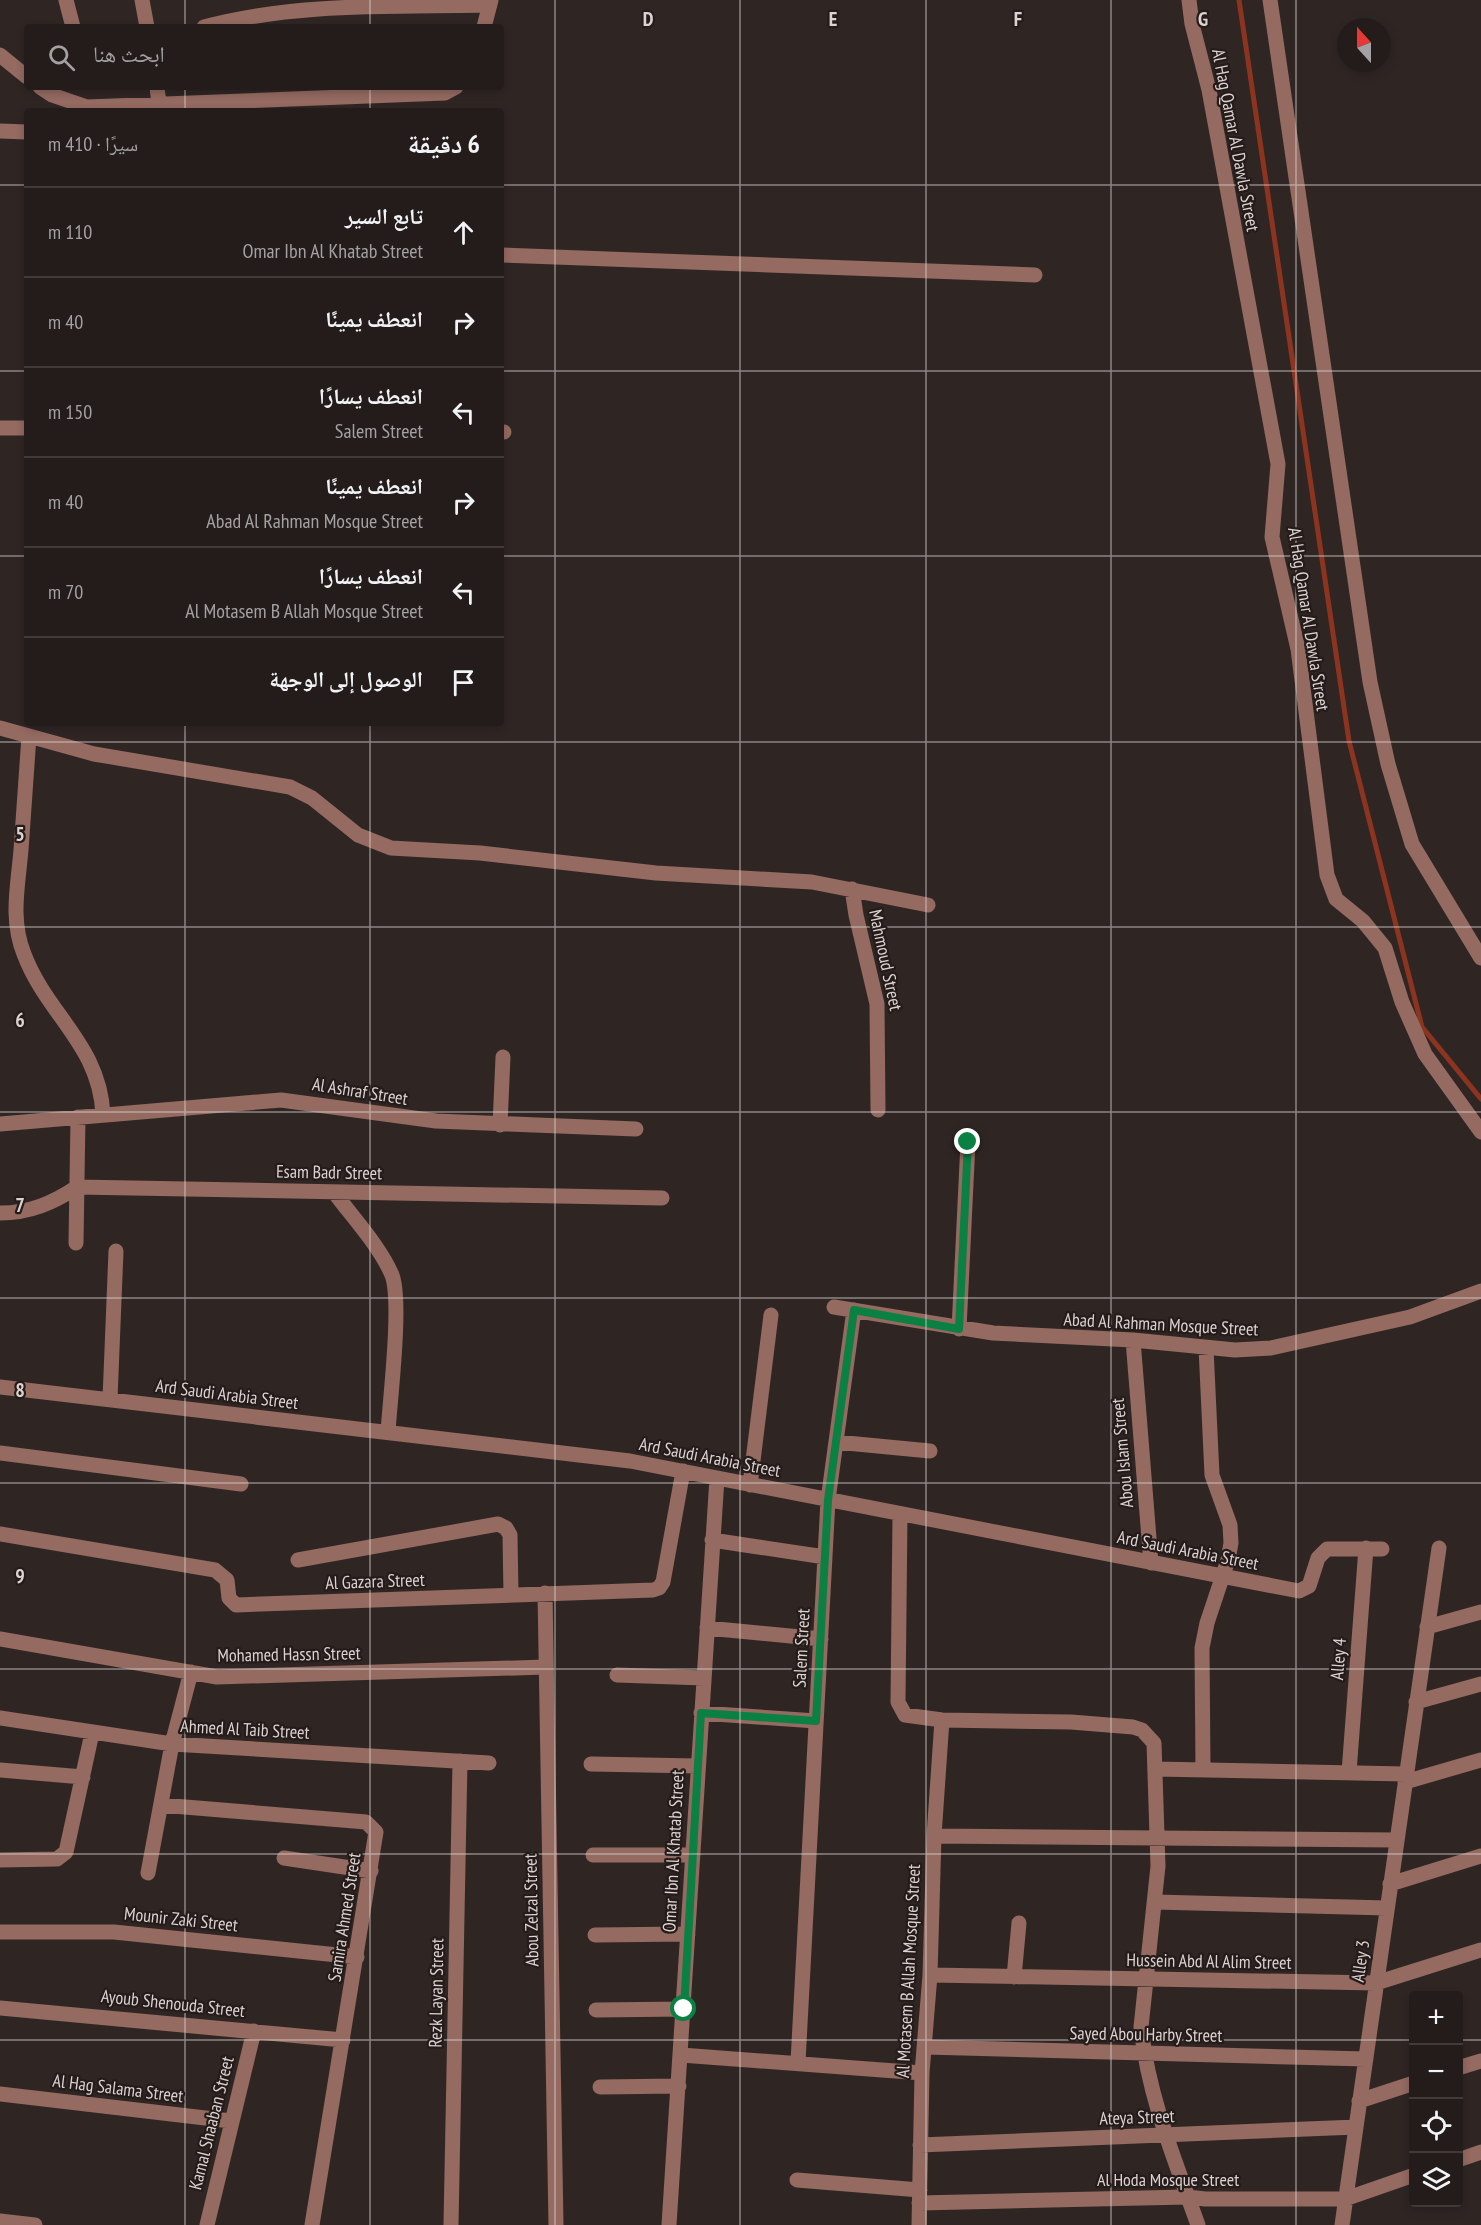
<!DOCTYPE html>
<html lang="ar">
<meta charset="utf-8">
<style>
:root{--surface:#231c1b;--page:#2f2928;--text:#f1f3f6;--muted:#a3a1a3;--line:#403a3a}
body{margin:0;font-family:"PT Sans Narrow","Noto Naskh Arabic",sans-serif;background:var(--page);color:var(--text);direction:rtl}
.controls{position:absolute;right:18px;bottom:18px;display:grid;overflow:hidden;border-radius:6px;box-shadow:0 3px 9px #0003}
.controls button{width:54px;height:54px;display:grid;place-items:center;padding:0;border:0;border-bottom:2px solid var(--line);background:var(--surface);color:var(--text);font:30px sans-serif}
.compass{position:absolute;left:1337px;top:18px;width:54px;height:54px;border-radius:50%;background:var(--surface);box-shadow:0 3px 9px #0003;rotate:339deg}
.stop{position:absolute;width:18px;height:18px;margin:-14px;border:4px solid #0b8043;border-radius:50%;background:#fff}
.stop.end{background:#0b8043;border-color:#fff;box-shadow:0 2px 6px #0008}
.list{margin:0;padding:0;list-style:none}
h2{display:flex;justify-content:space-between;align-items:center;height:78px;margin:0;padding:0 24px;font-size:26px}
h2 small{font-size:20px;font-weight:400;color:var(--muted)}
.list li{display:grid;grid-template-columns:39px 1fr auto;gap:18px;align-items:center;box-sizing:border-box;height:90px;padding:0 24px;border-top:2px solid var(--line)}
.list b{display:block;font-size:22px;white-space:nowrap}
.list p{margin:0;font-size:20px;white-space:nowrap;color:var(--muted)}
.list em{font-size:20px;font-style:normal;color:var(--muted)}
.icon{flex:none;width:33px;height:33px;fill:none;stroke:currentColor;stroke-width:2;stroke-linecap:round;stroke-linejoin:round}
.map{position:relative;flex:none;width:1481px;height:2225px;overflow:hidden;direction:ltr}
.search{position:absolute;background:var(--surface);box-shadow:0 3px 9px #0003;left:24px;top:24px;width:480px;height:66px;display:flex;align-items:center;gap:15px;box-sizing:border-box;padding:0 21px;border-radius:6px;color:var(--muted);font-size:22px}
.panel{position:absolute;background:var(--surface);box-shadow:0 3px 9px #0003;left:24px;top:108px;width:480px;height:618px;border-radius:6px;direction:rtl}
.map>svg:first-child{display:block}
</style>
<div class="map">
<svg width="1481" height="2225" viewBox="0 0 1481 2225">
<rect width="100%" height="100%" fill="#2f2624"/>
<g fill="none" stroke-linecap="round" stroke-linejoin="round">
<!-- stream -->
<path stroke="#8d3421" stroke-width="5" d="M1239 0 1349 741 1422 1027 1481 1099"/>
<!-- minor -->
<path stroke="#946a61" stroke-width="15" d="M66 0 73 27
M142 0 147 27
M1189 0 1192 24 1209 90 1278 464 1272 537 1298 649 1327 875 1336 899 1363 921 1385 948 1402 1002 1425 1054 1481 1132
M1270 0 1370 682 1388 764 1412 844 1481 958
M204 27C297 2 394 7 490 5
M484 27 491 0
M0 55 27 77
M40 87 52 95 87 107 445 93 456 87
M157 87 159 104
M0 131 27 132
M501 255 1035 275
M0 428H27
M501 432H504
M0 728 94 754 290 787 312 798 358 835 391 848 480 853 656 873 812 882 928 905
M29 736C26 774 24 812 21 850 18 886 10 919 24 954 47 1015 100 1045 103 1115
M852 889 856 915 877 1004 878 1110
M0 1124 281 1100 436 1121 636 1129
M500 1125 503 1057
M334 1192C353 1218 379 1245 392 1275 402 1302 390 1399 388 1432
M0 1213C30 1213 53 1203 77 1187L662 1198
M76 1243 78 1117
M834 1307 993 1333 1133 1340 1235 1350 1271 1348 1410 1317 1481 1291
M959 1329 968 1142
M1133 1340 1151 1563
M0 1387 630 1461 1299 1591 1309 1586 1318 1558 1327 1549H1382
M110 1399 116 1251
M836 1442 930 1451
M0 1453 241 1484
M750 1485 771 1315
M900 1514 898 1702 905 1715 942 1720 1071 1722 1133 1727 1142 1730 1154 1743 1158 1866 1141 2027C1148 2096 1175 2160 1198 2225
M0 1534 215 1570 227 1580 229 1598 236 1605 653 1590 659 1588 663 1582 683 1471
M712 1540 825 1557
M298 1560 498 1524 506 1528 510 1535 511 1595
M545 1593 556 2225
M1427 1627 1481 1612
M707 1628 821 1639
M0 1639 217 1677 546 1667
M617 1675 704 1678
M1416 1702 1481 1684
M701 1713 816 1721
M0 1718 172 1744 489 1763
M591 1764 698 1766
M1155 1769 1406 1774
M0 1770 83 1777
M1203 1770 1202 1648 1207 1623 1228 1560 1231 1543 1230 1525 1212 1475 1206 1348
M1349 1772 1366 1548
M1405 1782 1481 1760
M161 1805 366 1822 376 1832 312 2225
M934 1836 1397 1840
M593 1855H693
M284 1858 371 1871
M0 1860 57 1859 66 1852 92 1733
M148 1873 172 1744 191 1672
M1390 1884 1481 1856
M1155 1902 1387 1908
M0 1932H114L357 1957
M595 1935 688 1934
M930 1975 1376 1983 1481 1950
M1014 1977 1019 1923
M0 2008 343 2040
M596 2010 684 2009
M925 2047 1366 2059
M681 2055 922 2073
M798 2062 828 1500 854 1310
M1458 2068 1481 2061
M600 2087 679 2086
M0 2094 231 2121
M1359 2101 1414 2083
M920 2145 1356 2127
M1458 2160 1481 2152
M797 2180 920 2190
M919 2203 1188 2197 1205 2199H1345L1414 2175
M0 2221 35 2225
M207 2225 254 2031
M451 2225 460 1761
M669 2225 717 1478
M919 2225 922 2073 930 1975 934 1836 942 1720
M1342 2225 1439 1548"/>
</g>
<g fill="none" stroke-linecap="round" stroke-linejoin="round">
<!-- route -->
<path stroke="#0b8043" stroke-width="8" d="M684 2009 701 1713 816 1721 828 1500 854 1310 959 1329 968 1142"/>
</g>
<!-- grid -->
<path fill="none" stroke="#dad3d2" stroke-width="1.5" stroke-opacity="0.55" d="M185 0V27M370 0V27M555 0V2225M740 0V2225M926 0V2225M1111 0V2225M1296 0V2225M185 87V111M370 87V111M0 185H27M501 185H1481M0 371H27M501 371H1481M0 556H27M501 556H1481M185 723V2225M370 723V2225M0 742H1481M0 927H1481M0 1112H1481M0 1298H1481M0 1483H1481M0 1669H1481M0 1854H1481M0 2040H1414M1458 2040H1481"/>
<g text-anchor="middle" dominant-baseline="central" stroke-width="4.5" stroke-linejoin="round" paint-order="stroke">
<!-- street labels -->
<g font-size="18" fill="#dad3d2" stroke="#251c1a">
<text transform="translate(1236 140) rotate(79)">Al Hag Qamar Al Dawla Street</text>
<text transform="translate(1309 619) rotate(81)">Al Hag Qamar Al Dawla Street</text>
<text transform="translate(886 960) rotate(78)">Mahmoud Street</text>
<text transform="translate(360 1091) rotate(9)">Al Ashraf Street</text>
<text transform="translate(329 1172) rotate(1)">Esam Badr Street</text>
<text transform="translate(1161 1324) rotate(3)">Abad Al Rahman Mosque Street</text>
<text transform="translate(227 1394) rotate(7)">Ard Saudi Arabia Street</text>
<text transform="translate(1122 1453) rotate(-95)">Abou Islam Street</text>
<text transform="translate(710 1457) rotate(11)">Ard Saudi Arabia Street</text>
<text transform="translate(1188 1550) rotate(11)">Ard Saudi Arabia Street</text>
<text transform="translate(375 1581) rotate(-2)">Al Gazara Street</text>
<text transform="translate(801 1648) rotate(-87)">Salem Street</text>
<text transform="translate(289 1654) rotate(-1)">Mohamed Hassn Street</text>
<text transform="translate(1338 1659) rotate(-86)">Alley 4</text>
<text transform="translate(245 1729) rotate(3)">Ahmed Al Taib Street</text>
<text transform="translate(673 1851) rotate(-87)">Omar Ibn Al Khatab Street</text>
<text transform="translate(531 1910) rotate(-91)">Abou Zelzal Street</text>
<text transform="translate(344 1917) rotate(-81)">Samira Ahmed Street</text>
<text transform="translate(181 1919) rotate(6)">Mounir Zaki Street</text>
<text transform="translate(1209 1961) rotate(1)">Hussein Abd Al Alim Street</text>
<text transform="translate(1360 1961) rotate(-82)">Alley 3</text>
<text transform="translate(908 1971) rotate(-87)">Al Motasem B Allah Mosque Street</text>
<text transform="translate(436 1993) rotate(-89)">Rezk Layan Street</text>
<text transform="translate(173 2003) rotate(6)">Ayoub Shenouda Street</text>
<text transform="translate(1146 2034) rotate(1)">Sayed Abou Harby Street</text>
<text transform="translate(118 2088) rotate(7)">Al Hag Salama Street</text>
<text transform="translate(1137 2117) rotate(-2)">Ateya Street</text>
<text transform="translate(211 2123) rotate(-76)">Kamal Shaaban Street</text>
<text x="1168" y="2179">Al Hoda Mosque Street</text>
</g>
</g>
<g font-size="20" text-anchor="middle" font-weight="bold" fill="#dad3d2" stroke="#251c1a" stroke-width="4.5" stroke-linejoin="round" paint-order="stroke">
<text x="648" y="26">D</text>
<text x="833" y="26">E</text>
<text x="1018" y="26">F</text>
<text x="1203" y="26">G</text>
<text x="20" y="841">5</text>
<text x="20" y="1027">6</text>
<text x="20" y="1212">7</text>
<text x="20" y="1397">8</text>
<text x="20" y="1583">9</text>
</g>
</svg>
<div class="controls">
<button>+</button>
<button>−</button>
<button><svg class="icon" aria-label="locate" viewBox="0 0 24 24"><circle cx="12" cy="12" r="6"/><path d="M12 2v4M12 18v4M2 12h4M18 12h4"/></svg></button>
<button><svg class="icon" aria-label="layers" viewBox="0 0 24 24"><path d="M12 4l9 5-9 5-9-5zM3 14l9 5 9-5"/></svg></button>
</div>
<svg class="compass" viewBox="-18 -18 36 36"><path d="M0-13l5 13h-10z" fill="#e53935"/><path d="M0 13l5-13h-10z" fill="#a3a1a3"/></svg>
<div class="stop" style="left:684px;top:2009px"></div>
<div class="stop end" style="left:968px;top:1142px"></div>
<div class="search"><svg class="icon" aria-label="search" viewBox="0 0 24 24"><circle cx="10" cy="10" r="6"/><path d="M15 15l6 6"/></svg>ابحث هنا</div>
<section class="panel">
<h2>6 دقيقة<small>سيرًا · 410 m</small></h2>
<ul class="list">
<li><svg class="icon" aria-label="ahead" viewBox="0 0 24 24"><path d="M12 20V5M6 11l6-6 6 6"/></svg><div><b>تابع السير</b><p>Omar Ibn Al Khatab Street</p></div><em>110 m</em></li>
<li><svg class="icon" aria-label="right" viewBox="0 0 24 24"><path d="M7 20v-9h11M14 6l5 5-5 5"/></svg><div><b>انعطف يمينًا</b></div><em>40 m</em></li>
<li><svg class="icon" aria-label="left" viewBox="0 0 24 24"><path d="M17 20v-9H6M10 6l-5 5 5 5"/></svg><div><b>انعطف يسارًا</b><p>Salem Street</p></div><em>150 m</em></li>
<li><svg class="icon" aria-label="right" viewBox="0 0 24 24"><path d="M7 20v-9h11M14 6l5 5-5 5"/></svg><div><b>انعطف يمينًا</b><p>Abad Al Rahman Mosque Street</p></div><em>40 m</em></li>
<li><svg class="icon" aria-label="left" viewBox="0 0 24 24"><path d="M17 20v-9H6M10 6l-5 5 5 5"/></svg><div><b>انعطف يسارًا</b><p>Al Motasem B Allah Mosque Street</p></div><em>70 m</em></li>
<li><svg class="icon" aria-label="arrive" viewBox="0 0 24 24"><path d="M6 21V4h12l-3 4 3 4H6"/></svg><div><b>الوصول إلى الوجهة</b></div></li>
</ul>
</section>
</div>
